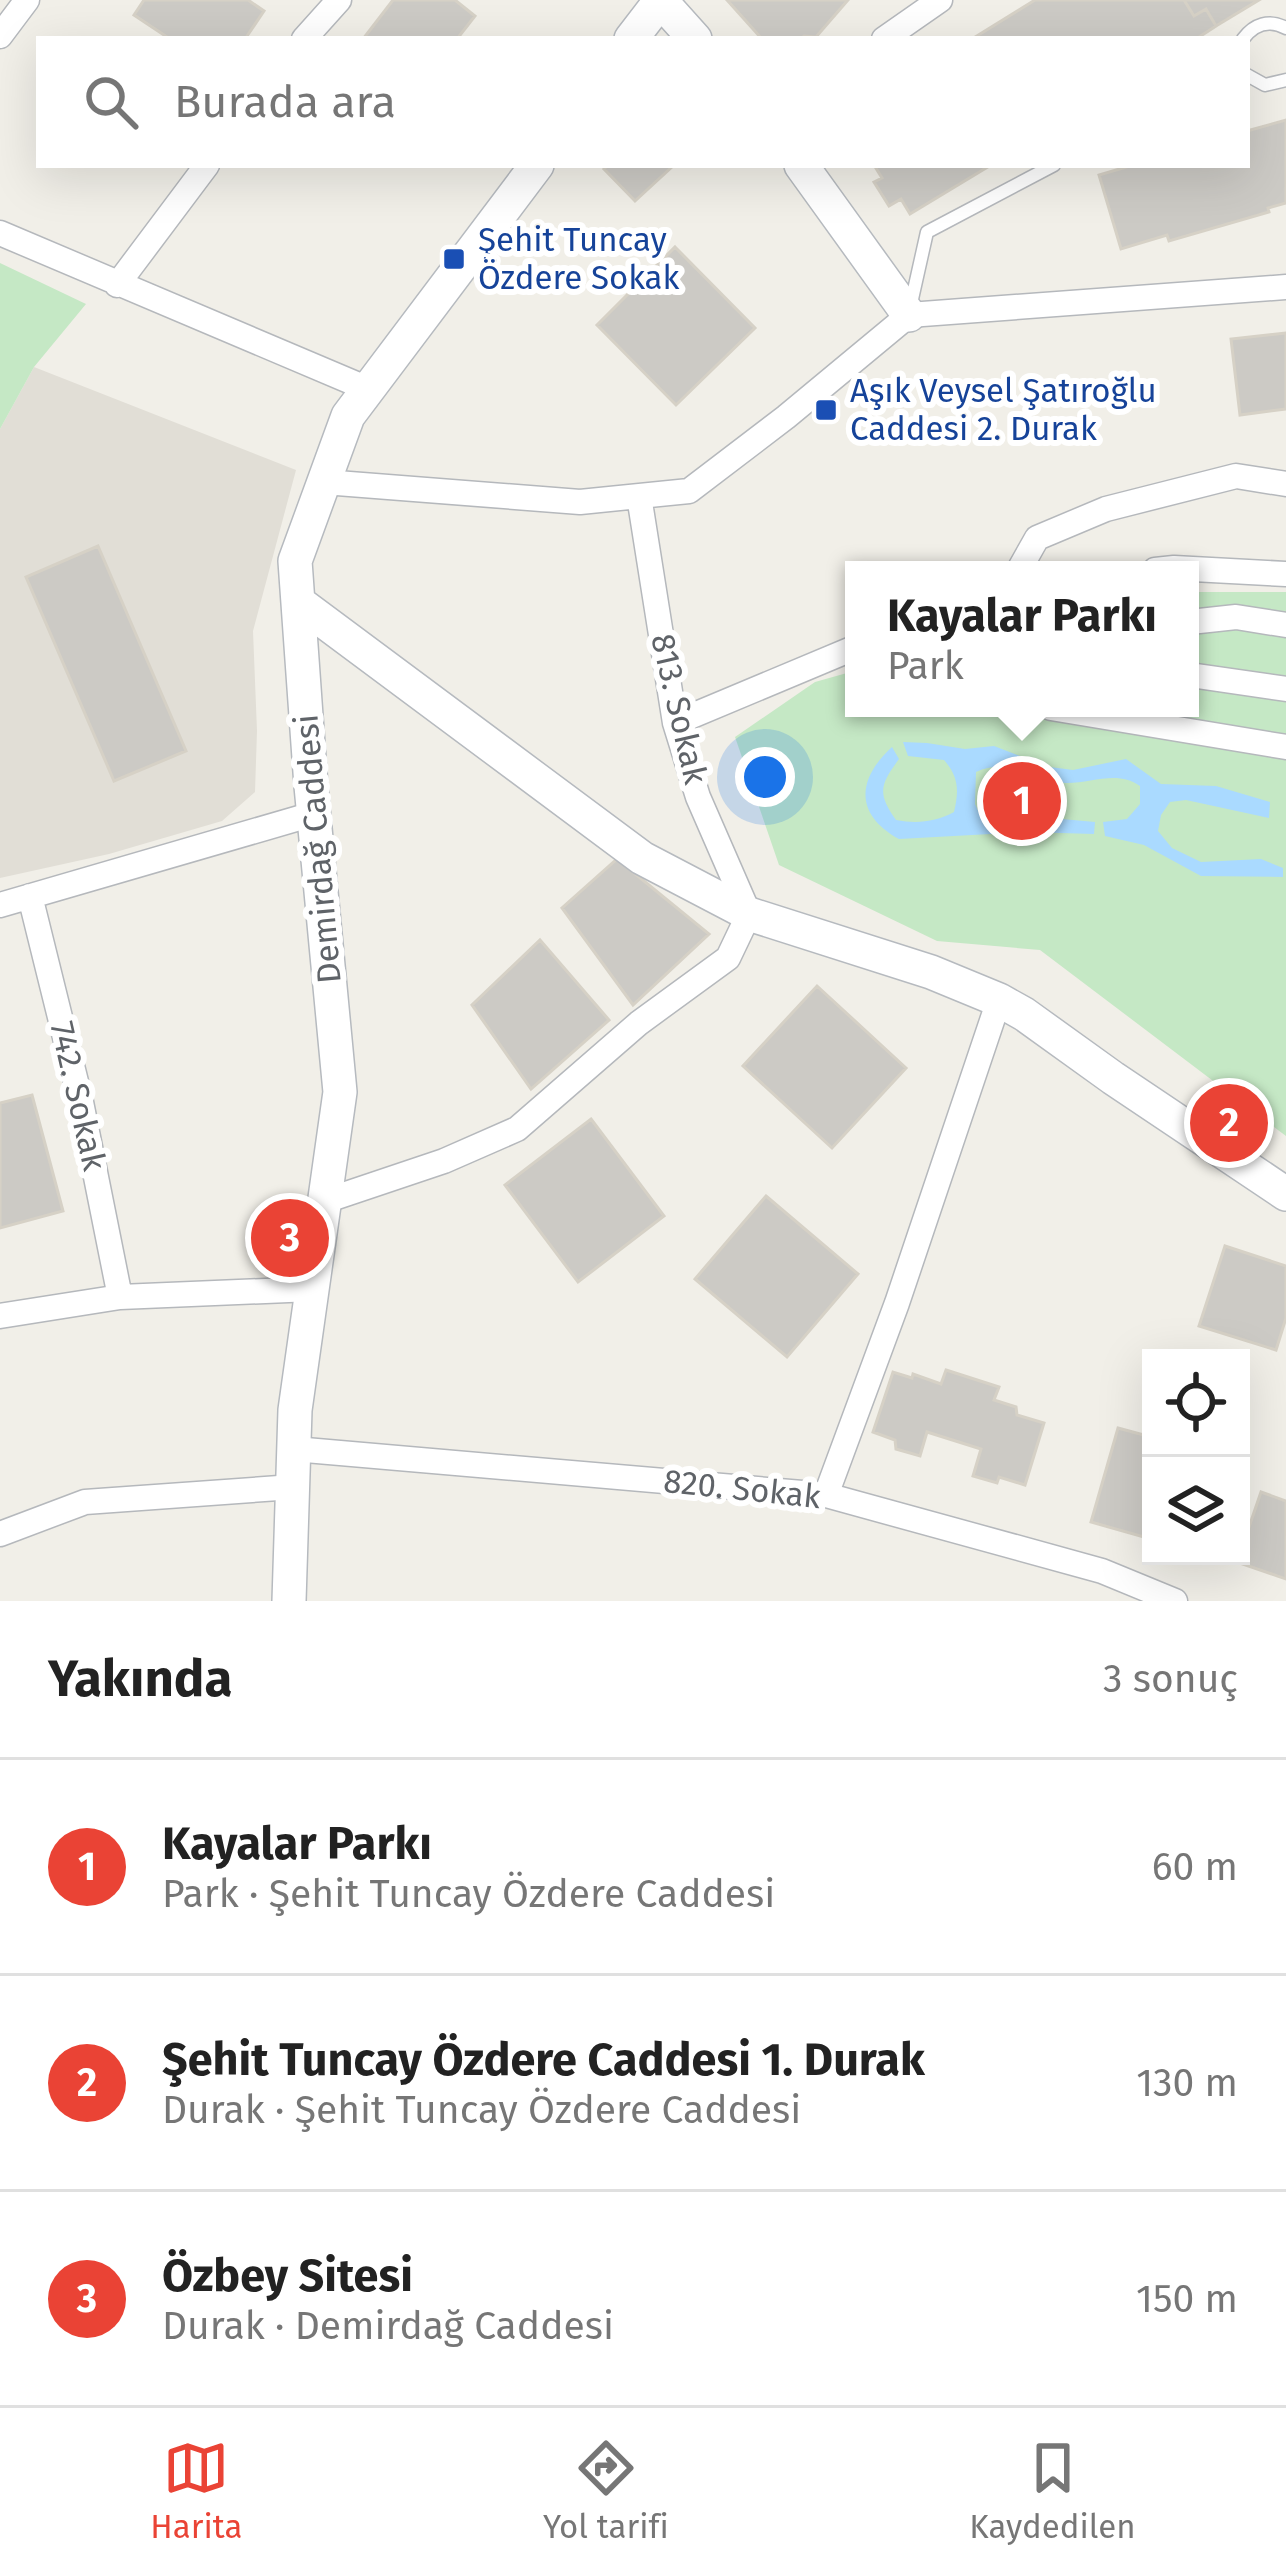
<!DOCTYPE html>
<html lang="tr">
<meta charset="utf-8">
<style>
:root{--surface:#fff;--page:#f2f2f2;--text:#222;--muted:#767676;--line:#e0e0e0;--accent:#ea4335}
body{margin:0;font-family:"Fira Sans",sans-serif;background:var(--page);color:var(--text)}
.controls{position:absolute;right:36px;bottom:36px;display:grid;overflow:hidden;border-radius:0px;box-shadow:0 12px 48px #0002}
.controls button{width:108px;height:108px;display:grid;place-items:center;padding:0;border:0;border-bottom:3px solid var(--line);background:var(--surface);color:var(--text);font:60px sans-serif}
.you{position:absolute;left:765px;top:777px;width:42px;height:42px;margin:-30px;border:9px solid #fff;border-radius:50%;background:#1a73e8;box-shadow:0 0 0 18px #1a73e833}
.badge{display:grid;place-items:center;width:78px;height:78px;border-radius:50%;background:var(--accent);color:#fff;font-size:39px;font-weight:700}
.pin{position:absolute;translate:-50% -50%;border:6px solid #fff;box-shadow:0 3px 12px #0006}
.popup{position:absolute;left:845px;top:561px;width:354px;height:156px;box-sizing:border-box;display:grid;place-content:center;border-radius:0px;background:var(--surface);filter:drop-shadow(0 3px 9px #0005);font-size:39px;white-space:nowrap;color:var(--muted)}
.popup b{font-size:45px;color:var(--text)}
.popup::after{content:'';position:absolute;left:50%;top:100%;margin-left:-24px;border:24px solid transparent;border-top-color:var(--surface)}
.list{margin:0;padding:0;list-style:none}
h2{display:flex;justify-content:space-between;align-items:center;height:156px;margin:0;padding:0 48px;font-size:51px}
h2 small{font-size:39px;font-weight:400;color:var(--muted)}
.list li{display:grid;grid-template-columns:78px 1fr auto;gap:36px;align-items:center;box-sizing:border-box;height:216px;padding:0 48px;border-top:3px solid var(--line)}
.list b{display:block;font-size:45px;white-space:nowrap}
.list p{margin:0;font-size:39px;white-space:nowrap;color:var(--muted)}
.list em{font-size:39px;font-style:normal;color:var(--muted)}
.icon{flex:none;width:66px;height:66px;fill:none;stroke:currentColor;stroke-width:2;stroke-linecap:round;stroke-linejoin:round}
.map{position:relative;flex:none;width:1286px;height:1601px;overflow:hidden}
.search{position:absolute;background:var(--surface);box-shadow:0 12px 48px #0002;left:36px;right:36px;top:36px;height:132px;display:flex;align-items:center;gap:30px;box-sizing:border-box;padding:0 42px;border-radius:0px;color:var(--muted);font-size:45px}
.sheet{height:804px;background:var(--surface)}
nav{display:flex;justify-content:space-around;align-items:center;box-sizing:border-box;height:168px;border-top:3px solid var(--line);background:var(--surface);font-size:33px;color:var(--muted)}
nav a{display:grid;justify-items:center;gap:6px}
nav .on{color:var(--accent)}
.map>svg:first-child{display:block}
</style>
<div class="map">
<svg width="1286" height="1601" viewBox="0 0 1286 1601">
<rect width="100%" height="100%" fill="#f1efe8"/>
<!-- education -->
<path fill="#e1ded6" d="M34 367 296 470 253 631 257 731 255 792 222 821 109 854 0 878V429Z"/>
<!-- green -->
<path fill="#c5e8c5" d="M0 263 86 304 34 367 0 429Z
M1190 592H1286V1136L1040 950 937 941 779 865 735 737 815 682 854 671V708H1190Z"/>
<!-- water -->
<path fill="#aadaff" d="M903 742 927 743 965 749 994 746 1041 764 1038 775C1016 768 997 762 976 772L975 804 980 815 986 819 1029 816 1095 822 1094 834 1027 832 899 839C854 814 857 779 892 747L899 759C880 785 877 793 896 820 917 824 935 822 954 812 959 791 959 777 944 760L908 756Z
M1126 759 1161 784 1216 786 1270 802 1269 818 1186 800 1170 802 1161 815 1158 831 1172 848 1201 862 1261 859 1283 868V877L1201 876 1144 845 1105 836 1103 822 1127 819 1140 804V786C1111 765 1076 794 1044 778L1050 767 1073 770Z"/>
<!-- building -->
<path fill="#cccac5" stroke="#d6d1c6" stroke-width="3" d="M144 0H248L264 11 245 39H170L134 15Z
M393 0H455L475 16 457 39H363Z
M727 0H848L816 37 804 36 801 39H762Z
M1035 0H1184L1194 16 1206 9 1216 26 1196 39H972Z
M1184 0H1259L1216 26 1206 9 1194 16Z
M1286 120V203L1268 208 1269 212 1169 241 1167 235 1121 249 1099 175 1133 165H1247V131Z
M608 165H674L635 201 604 169Z
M874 165H991L910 214 901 199 889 206 874 182 882 178Z
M675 247 755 328 676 405 597 325Z
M1286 333V409L1240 415 1231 339Z
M98 546 186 751 114 781 26 577Z
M617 859 709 934 633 1005 562 908Z
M540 940 609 1020 531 1089 472 1005Z
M817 986 906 1068 832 1148 743 1066Z
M32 1095 63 1211 0 1228V1103Z
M591 1119 664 1216 578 1282 505 1185Z
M766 1196 858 1274 787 1357 695 1279Z
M1225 1246 1286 1266V1318L1276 1350 1199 1326Z
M946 1370 999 1387 994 1400 1016 1407 1017 1415 1044 1423 1025 1485 999 1477 997 1483 973 1476 981 1449 927 1432 920 1456 896 1449 895 1440 873 1432 893 1372 912 1378 913 1374 941 1384Z
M1118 1428 1151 1437V1539L1091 1522Z
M1261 1492 1286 1501V1579L1237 1562Z"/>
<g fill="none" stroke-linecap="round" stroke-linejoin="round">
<!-- lane casing -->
<g stroke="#b5b8bc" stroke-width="15">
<path id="lane" d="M1243 39C1254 24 1269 19 1286 28
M1247 75 1265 85 1286 80
M910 308 927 232 1054 165"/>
</g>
<!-- street casing -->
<g stroke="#b5b8bc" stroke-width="27">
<path id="street" d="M0 36 27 0
M304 39 339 0
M884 39 940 0
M0 233 368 389
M117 285 207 165
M324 482 580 502 689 491 786 417 909 315 1286 287
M1019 570 1037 538 1106 509 1236 476 1286 484
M1155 570 1174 568 1286 574
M1190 622 1236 617 1286 625
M1190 675 1286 689
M1051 708 1286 747
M675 723 854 648
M30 896 81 1102 120 1297
M0 905 313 814
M325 1201 444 1161 517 1129 639 1023 728 958 749 914 698 797 675 723 639 496
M0 1316 120 1297 312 1289
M294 1449 826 1495 1102 1571 1175 1601
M826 1495 897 1303 999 1000
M0 1534 85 1502 293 1487"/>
</g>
<!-- secondary casing -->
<g stroke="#b6babf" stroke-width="36">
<path id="secondary" d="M660 0 695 39
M631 39 661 0
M801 165 909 315
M298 602 642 858 749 914 931 972 999 1000 1024 1014 1113 1078 1286 1194
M289 1601 295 1410 340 1092 311 786 295 561 348 416 537 165"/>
</g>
<!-- lane -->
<use href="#lane" stroke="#fff" stroke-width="12"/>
<!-- street -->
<use href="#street" stroke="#fff" stroke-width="24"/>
<!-- secondary -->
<use href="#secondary" stroke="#fff" stroke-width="33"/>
</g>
<!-- markers -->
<g fill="#1a4fb4" stroke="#fff" stroke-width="4.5">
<rect x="442" y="247" width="24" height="24" rx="6"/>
<rect x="814" y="398" width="24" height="24" rx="6"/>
</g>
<g text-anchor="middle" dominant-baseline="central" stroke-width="12" stroke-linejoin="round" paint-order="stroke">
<!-- transit labels -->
<g font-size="33" fill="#164399" stroke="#fff" text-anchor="start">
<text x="478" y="240">Şehit Tuncay<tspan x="478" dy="38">Özdere Sokak</tspan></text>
<text x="850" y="391">Aşık Veysel Şatıroğlu<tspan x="850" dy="38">Caddesi 2. Durak</tspan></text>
</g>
<!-- street labels -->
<g font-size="33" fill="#5f6368" stroke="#fff">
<text transform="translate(679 709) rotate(77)">813. Sokak</text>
<text transform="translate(318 849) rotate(-95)">Demirdağ Caddesi</text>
<text transform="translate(78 1096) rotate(77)">742. Sokak</text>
<text transform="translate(742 1489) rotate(6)">820. Sokak</text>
</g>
</g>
</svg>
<div class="controls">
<button><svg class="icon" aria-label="locate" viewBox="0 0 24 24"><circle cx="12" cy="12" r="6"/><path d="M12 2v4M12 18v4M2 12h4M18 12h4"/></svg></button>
<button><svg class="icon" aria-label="layers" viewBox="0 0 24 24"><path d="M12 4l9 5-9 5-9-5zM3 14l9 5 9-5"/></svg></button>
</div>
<div class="you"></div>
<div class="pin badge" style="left:1022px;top:801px">1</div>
<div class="popup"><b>Kayalar Parkı</b>Park</div>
<div class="pin badge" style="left:1229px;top:1123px">2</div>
<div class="pin badge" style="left:290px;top:1238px">3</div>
<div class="search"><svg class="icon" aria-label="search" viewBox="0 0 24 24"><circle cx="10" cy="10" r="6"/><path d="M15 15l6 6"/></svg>Burada ara</div>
</div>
<section class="sheet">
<h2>Yakında<small>3 sonuç</small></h2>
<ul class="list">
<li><span class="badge">1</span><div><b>Kayalar Parkı</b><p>Park · Şehit Tuncay Özdere Caddesi</p></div><em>60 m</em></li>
<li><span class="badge">2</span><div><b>Şehit Tuncay Özdere Caddesi 1. Durak</b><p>Durak · Şehit Tuncay Özdere Caddesi</p></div><em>130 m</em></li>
<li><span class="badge">3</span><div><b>Özbey Sitesi</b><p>Durak · Demirdağ Caddesi</p></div><em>150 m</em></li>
</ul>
</section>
<nav>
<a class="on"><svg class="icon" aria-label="map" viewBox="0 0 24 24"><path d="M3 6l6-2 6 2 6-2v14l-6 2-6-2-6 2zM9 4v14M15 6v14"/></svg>Harita</a>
<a><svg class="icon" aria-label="directions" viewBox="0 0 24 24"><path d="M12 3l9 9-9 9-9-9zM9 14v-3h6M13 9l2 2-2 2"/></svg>Yol tarifi</a>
<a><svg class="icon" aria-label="saved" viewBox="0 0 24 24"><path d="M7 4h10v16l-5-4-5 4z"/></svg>Kaydedilen</a>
</nav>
